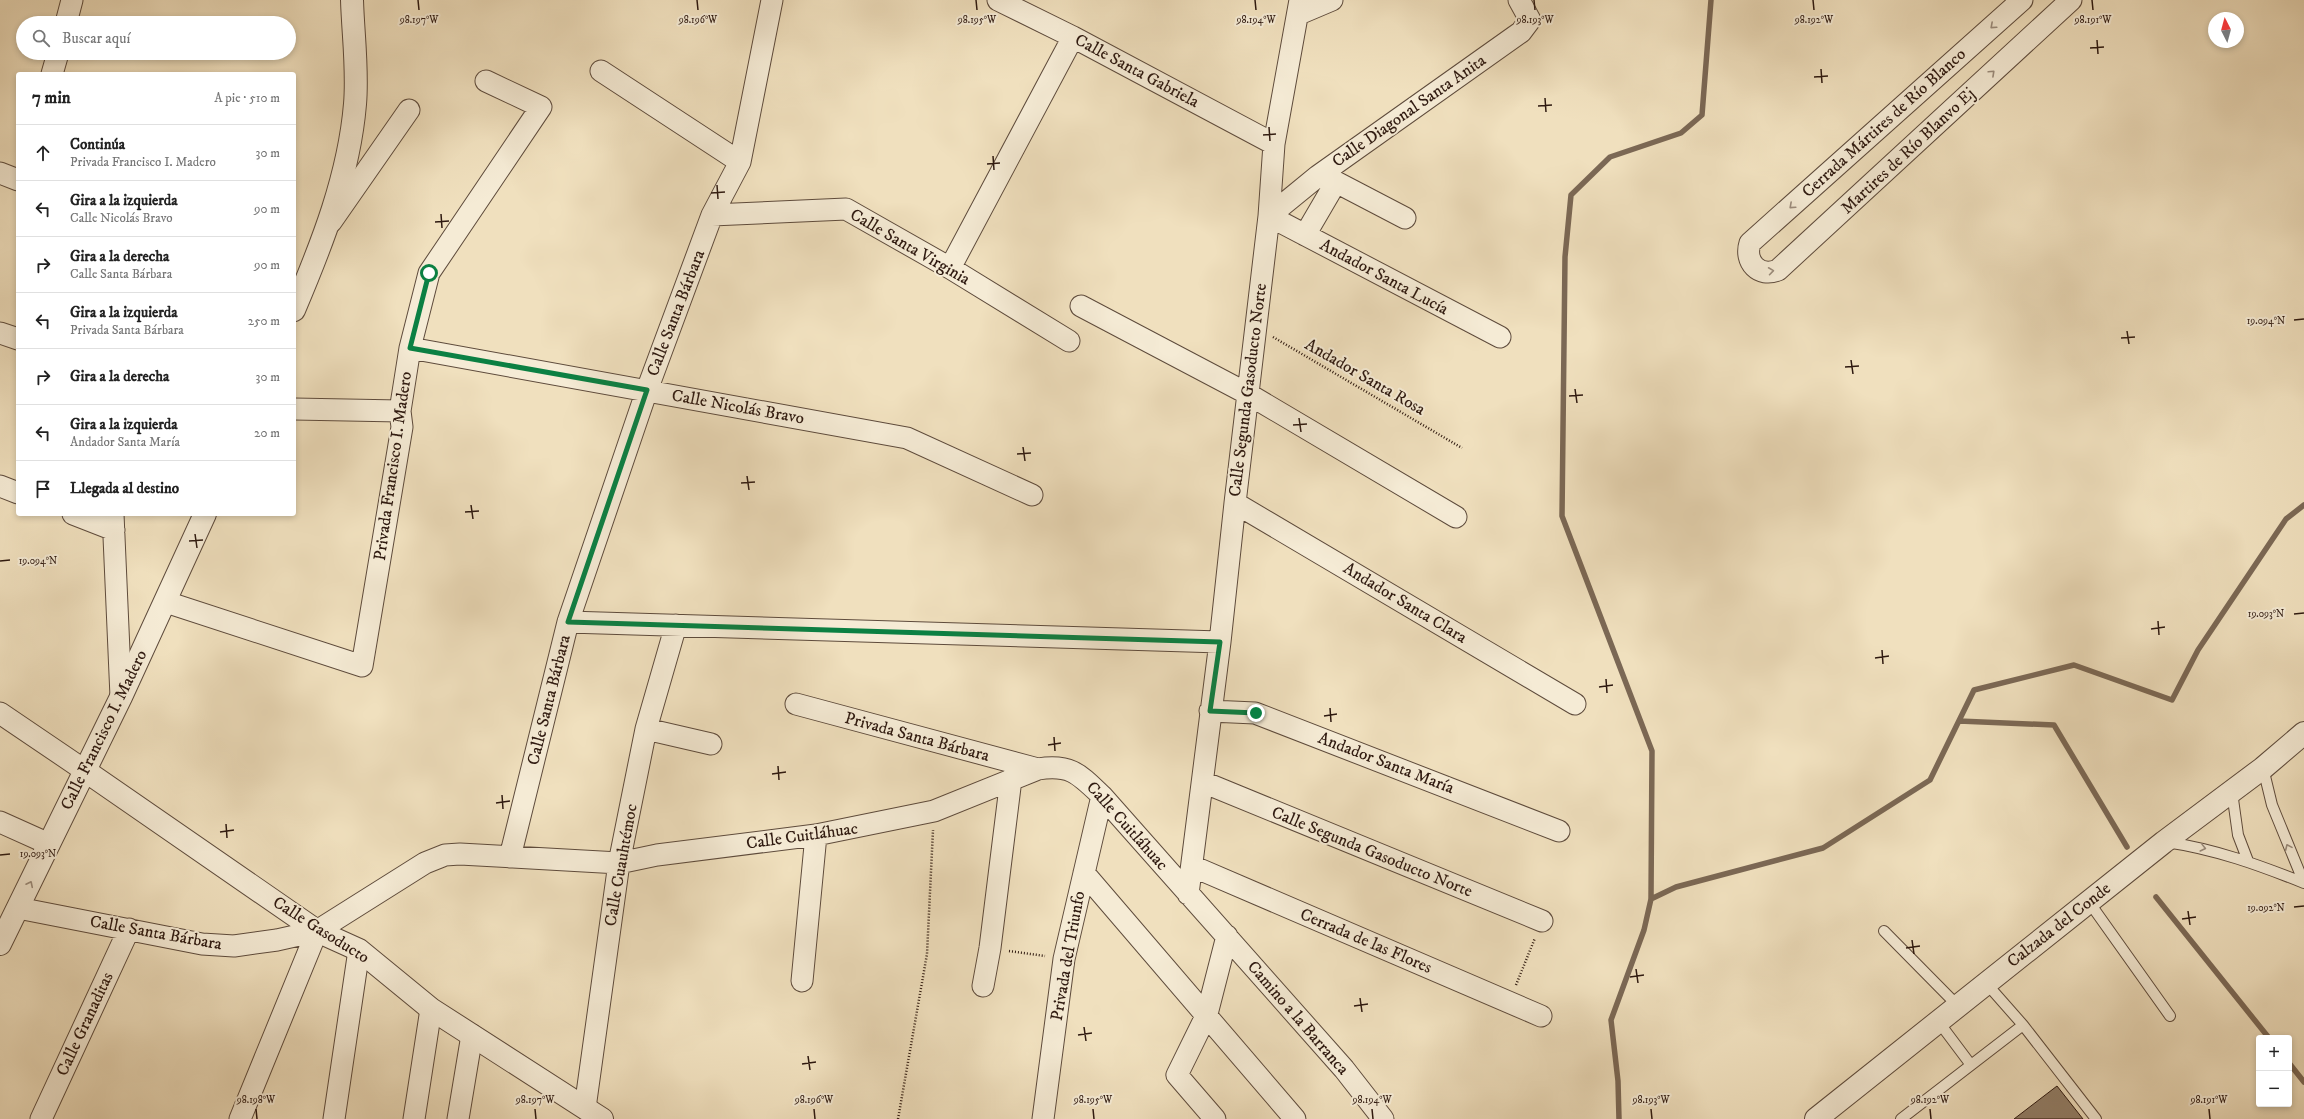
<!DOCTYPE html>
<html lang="es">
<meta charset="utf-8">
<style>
:root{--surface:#fff;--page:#f2f2f2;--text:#222;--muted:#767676;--line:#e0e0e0}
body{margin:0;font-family:"IM FELL DW Pica",serif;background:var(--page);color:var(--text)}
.controls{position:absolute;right:12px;bottom:12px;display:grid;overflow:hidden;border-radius:4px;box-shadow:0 2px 6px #0003}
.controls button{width:36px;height:36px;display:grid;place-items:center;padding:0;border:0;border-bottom:1px solid var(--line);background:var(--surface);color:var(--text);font:20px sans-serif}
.compass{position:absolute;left:2208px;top:12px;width:36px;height:36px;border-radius:50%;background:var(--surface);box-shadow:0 2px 6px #0003;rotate:354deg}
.stop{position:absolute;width:12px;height:12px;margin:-9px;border:3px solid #0b8043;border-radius:50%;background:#fff}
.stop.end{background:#0b8043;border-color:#fff;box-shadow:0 1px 4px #0008}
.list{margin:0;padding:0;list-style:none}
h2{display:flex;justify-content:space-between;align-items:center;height:52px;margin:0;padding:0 16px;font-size:17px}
h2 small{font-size:13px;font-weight:400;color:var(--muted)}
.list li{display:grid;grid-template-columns:26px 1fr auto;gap:12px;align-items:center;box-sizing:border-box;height:56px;padding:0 16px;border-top:1px solid var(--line)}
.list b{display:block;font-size:15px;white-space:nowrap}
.list p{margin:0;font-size:13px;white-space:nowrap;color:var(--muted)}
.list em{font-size:13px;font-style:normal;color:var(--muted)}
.icon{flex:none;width:22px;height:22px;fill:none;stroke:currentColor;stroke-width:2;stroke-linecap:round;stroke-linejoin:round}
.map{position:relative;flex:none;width:2304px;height:1119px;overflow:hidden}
.search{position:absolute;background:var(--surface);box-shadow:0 2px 6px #0003;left:16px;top:16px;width:280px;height:44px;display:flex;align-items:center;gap:10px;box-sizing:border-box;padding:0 14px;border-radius:22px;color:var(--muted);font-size:15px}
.panel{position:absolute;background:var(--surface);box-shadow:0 2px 6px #0003;left:16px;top:72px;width:280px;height:444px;border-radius:4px}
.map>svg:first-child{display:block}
</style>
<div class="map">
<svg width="2304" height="1119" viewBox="0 0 2304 1119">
<rect width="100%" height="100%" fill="#f0e0be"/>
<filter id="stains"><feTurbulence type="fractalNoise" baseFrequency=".005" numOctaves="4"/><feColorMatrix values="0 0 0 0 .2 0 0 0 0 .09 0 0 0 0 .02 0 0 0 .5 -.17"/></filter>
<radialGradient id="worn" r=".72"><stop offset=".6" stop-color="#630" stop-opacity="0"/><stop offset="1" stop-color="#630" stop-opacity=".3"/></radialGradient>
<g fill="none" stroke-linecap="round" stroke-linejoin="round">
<!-- stream -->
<path stroke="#7b6855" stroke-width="5.5" d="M1959 721 2054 725 2127 847
M2156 897 2269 1038
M1651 899 1676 887 1823 848 1930 780 1974 690 2074 665 2172 700 2198 650 2286 519 2304 505
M2289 1063 2304 1082
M1619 1119 1618 1081 1611 1020 1644 930 1651 899 1652 751 1562 516 1565 257 1571 195 1610 157 1681 133 1702 115 1711 0"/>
</g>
<!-- building -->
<path fill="#93806a" stroke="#2e1910" d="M2057 1086 2083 1119H2014Z"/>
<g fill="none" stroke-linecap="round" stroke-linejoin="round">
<!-- service casing -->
<g stroke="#5e4b3c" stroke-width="12">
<path id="service" d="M2263 768 2272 805 2304 883
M2232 792 2238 835 2248 861
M2166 842C2215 849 2259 865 2304 883
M2089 902 2170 1016
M1884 931 1958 1006
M1938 1021 1971 1065
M2023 1025 2096 1119
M1901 1119 2023 1025 1986 983"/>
</g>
<!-- minor casing -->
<g stroke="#5e4b3c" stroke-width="23">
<path id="minor" d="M998 0 1073 37 1274 144
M2022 0 1750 243C1744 262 1759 278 1778 270L2071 0
M1299 14 1332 0
M66 23 72 0
M601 71 740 162
M52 74 58 53
M0 173 18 180
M1318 176 1336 182 1405 218
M712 215 846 209 950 268 1069 341
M331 222 409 110
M1305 235 1336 182
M950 268 1073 37
M1081 306 1248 394 1456 517
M0 333 18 339
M1500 337 1269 216 1318 176 1521 32 1530 20 1519 0
M410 348 907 438 1032 495
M294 409 400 411
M0 486 18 493
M1235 503 1575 704
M73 514 114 530
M113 514 121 697
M166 602 362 666 402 427 400 411 410 348 429 273 541 107 486 81
M568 622 1220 642
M796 704 1038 769
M1210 711 1255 713 1559 831
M0 713 84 770
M646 729 711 744
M1203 782 1542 921
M0 822 49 844
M510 857 568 622 647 390 712 215 740 162 772 0
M1192 866 1541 1016
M1084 873 1295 1119
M1188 894 1220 642 1235 503 1269 216 1274 144 1300 0
M18 908 202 944 234 946 277 940 317 931 425 863 445 855 460 854 619 863 657 855 816 835 934 811 1038 769C1071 764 1079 774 1102 796L1344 1069 1383 1119
M802 981 816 835
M983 986 990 948 1011 779
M585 1108 619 863 646 729 676 625
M41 1119 129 929
M240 1119 317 931
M334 1119 359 950
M414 1119 431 1009
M458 1119 472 1035
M1043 1119 1064 959 1102 796
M1215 1119 1177 1075 1207 1014 1227 936"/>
</g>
<!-- tertiary casing -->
<g stroke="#5e4b3c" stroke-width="24">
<path id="tertiary" d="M294 310C322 244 349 176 355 104 358 70 353 34 352 0
M84 770 317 931 359 950 431 1009 602 1119
M0 944 121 697 205 514
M1816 1119 2164 842 2263 768 2304 733"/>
</g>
<!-- path -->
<path stroke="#2e1910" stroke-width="2.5" stroke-dasharray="1 2" stroke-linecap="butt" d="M1273 337 1462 448
M1009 951 1045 956
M1516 985 1535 938
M898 1119 927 954 933 830"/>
<!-- service -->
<use href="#service" stroke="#f5ebd5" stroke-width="10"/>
<!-- minor -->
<use href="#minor" stroke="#f5ebd5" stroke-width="21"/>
<!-- tertiary -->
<use href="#tertiary" stroke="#f5ebd5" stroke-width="22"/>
</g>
<!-- one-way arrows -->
<defs><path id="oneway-chevron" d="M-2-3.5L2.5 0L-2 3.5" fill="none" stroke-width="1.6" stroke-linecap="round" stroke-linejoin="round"/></defs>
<g stroke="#9b8c7c">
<use href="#oneway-chevron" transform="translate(1993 26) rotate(138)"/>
<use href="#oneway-chevron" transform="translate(1992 73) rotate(-43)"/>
<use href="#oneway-chevron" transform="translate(1792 206) rotate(138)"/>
<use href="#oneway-chevron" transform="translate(1771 271) rotate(-8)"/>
<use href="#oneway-chevron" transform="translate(2288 847) rotate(-114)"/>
<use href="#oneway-chevron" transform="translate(2203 848) rotate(14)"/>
<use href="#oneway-chevron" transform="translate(30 884) rotate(-64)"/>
</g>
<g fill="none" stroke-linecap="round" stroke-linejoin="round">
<!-- route -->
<path stroke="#0b8043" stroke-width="5" d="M429 273 410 348 647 390 568 622 1220 642 1210 711 1256 713"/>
</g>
<!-- ticks -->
<path fill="none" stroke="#2e1910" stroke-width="1.5" d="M418 0 419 10M697 0 698 10M976 0 977 10M1255 0 1256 10M1534 0 1535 10M1813 0 1814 10M2092 0 2093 10M2097 40 2098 54M2090 48 2104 47M1821 69 1822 83M1814 77 1828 76M1545 98 1546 112M1538 106 1552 105M1269 127 1270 141M1263 135 1276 134M993 156 994 170M987 164 1000 163M717 185 718 199M711 193 725 192M441 214 442 228M435 222 449 221M2294 320 2304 319M2127 331 2129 344M2121 338 2135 337M1851 360 1853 374M1845 367 1859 366M1575 389 1577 403M1569 396 1583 395M1299 418 1301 432M1293 425 1307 424M1023 447 1025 461M1017 454 1031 453M747 476 749 490M741 483 755 482M471 505 473 519M465 512 479 511M195 534 197 548M189 541 203 540M0 561 10 560M2294 614 2304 613M2158 621 2159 635M2151 629 2165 627M1882 650 1883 664M1875 658 1889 656M1606 679 1607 693M1599 687 1613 685M1330 708 1331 722M1324 716 1337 714M1054 737 1055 751M1048 745 1061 743M778 766 779 780M772 774 786 772M502 795 503 809M496 803 510 801M226 824 227 838M220 832 234 830M0 855 10 854M2294 907 2304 906M2188 911 2190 925M2182 919 2196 917M1912 940 1914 954M1906 948 1920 946M1636 969 1638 983M1630 977 1644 975M1360 998 1362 1012M1354 1006 1368 1004M1084 1027 1086 1041M1078 1035 1092 1033M808 1056 810 1070M802 1064 816 1062M256 1109 257 1119M535 1109 536 1119M814 1109 815 1119M1093 1109 1094 1119M1372 1109 1373 1119M1651 1109 1652 1119M1930 1109 1931 1119M2209 1109 2210 1119"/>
<g text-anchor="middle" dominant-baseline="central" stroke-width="4" stroke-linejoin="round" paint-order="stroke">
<!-- street labels -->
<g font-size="17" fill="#2e1910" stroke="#f5ebd5">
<text transform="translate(1137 71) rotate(28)">Calle Santa Gabriela</text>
<text transform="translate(1409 111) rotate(-35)">Calle Diagonal Santa Anita</text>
<text transform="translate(1884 123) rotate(-42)">Cerrada Mártires de Río Blanco</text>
<text transform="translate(1908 151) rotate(-43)">Martires de Río Blanvo Ej</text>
<text transform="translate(910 247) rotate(30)">Calle Santa Virginia</text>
<text transform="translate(1384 277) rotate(28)">Andador Santa Lucía</text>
<text transform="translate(676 313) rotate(-69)">Calle Santa Bárbara</text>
<text transform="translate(1365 377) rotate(30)">Andador Santa Rosa</text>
<text transform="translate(1248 390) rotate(-83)">Calle Segunda Gasoducto Norte</text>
<text transform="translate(738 407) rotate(10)">Calle Nicolás Bravo</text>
<text transform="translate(393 466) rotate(-82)">Privada Francisco I. Madero</text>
<text transform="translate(1405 603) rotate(31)">Andador Santa Clara</text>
<text transform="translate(549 700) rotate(-76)">Calle Santa Bárbara</text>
<text transform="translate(104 730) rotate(-64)">Calle Francisco I. Madero</text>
<text transform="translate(917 737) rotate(15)">Privada Santa Bárbara</text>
<text transform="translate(1386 763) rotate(21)">Andador Santa María</text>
<text transform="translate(1127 826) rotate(48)">Calle Cuitláhuac</text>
<text transform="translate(802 836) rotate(-8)">Calle Cuitláhuac</text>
<text transform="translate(1372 852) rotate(22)">Calle Segunda Gasoducto Norte</text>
<text transform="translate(621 865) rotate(-80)">Calle Cuauhtémoc</text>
<text transform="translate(2059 925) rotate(-38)">Calzada del Conde</text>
<text transform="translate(321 930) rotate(32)">Calle Gasoducto</text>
<text transform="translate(156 933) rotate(10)">Calle Santa Bárbara</text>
<text transform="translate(1366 941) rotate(23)">Cerrada de las Flores</text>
<text transform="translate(1068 956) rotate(-80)">Privada del Triunfo</text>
<text transform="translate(1298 1018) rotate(49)">Camino a la Barranca</text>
<text transform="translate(85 1024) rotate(-65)">Calle Granaditas</text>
</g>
</g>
<g font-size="10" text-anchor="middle" fill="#2e1910" stroke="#f5ebd5" stroke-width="4" stroke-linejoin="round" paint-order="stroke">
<text x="419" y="23">98.197°W</text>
<text x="698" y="23">98.196°W</text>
<text x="977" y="23">98.195°W</text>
<text x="1256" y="23">98.194°W</text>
<text x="1535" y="23">98.193°W</text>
<text x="1814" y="23">98.192°W</text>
<text x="2093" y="23">98.191°W</text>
<text x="2266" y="324">19.094°N</text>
<text x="38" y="564">19.094°N</text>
<text x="2266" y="617">19.093°N</text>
<text x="38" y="857">19.093°N</text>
<text x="2266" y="911">19.092°N</text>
<text x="256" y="1103">98.198°W</text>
<text x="535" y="1103">98.197°W</text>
<text x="814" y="1103">98.196°W</text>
<text x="1093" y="1103">98.195°W</text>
<text x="1372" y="1103">98.194°W</text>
<text x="1651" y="1103">98.193°W</text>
<text x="1930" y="1103">98.192°W</text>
<text x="2209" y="1103">98.191°W</text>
</g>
<rect width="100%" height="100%" filter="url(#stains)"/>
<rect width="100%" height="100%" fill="url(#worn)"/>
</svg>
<div class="controls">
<button>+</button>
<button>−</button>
</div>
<svg class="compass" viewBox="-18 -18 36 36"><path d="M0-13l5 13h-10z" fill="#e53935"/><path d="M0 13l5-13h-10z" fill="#767676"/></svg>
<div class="stop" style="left:429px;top:273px"></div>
<div class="stop end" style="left:1256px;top:713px"></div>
<div class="search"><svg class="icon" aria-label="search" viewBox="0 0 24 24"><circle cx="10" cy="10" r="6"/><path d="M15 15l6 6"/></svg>Buscar aquí</div>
<section class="panel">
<h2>7 min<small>A pie · 510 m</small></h2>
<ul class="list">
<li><svg class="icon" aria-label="ahead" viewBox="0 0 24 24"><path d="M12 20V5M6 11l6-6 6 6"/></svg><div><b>Continúa</b><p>Privada Francisco I. Madero</p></div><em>30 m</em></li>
<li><svg class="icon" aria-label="left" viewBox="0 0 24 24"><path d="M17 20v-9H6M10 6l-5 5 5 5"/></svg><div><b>Gira a la izquierda</b><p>Calle Nicolás Bravo</p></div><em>90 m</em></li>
<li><svg class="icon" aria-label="right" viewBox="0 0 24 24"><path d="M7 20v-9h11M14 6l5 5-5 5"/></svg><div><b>Gira a la derecha</b><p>Calle Santa Bárbara</p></div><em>90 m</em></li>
<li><svg class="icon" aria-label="left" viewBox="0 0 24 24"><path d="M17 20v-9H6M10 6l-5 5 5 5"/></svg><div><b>Gira a la izquierda</b><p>Privada Santa Bárbara</p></div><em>250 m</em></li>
<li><svg class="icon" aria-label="right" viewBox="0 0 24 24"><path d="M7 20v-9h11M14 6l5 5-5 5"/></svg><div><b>Gira a la derecha</b></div><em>30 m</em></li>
<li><svg class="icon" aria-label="left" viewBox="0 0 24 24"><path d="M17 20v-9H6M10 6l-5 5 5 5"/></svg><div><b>Gira a la izquierda</b><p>Andador Santa María</p></div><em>20 m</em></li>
<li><svg class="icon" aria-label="arrive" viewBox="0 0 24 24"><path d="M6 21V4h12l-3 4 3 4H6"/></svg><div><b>Llegada al destino</b></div></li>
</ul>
</section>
</div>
